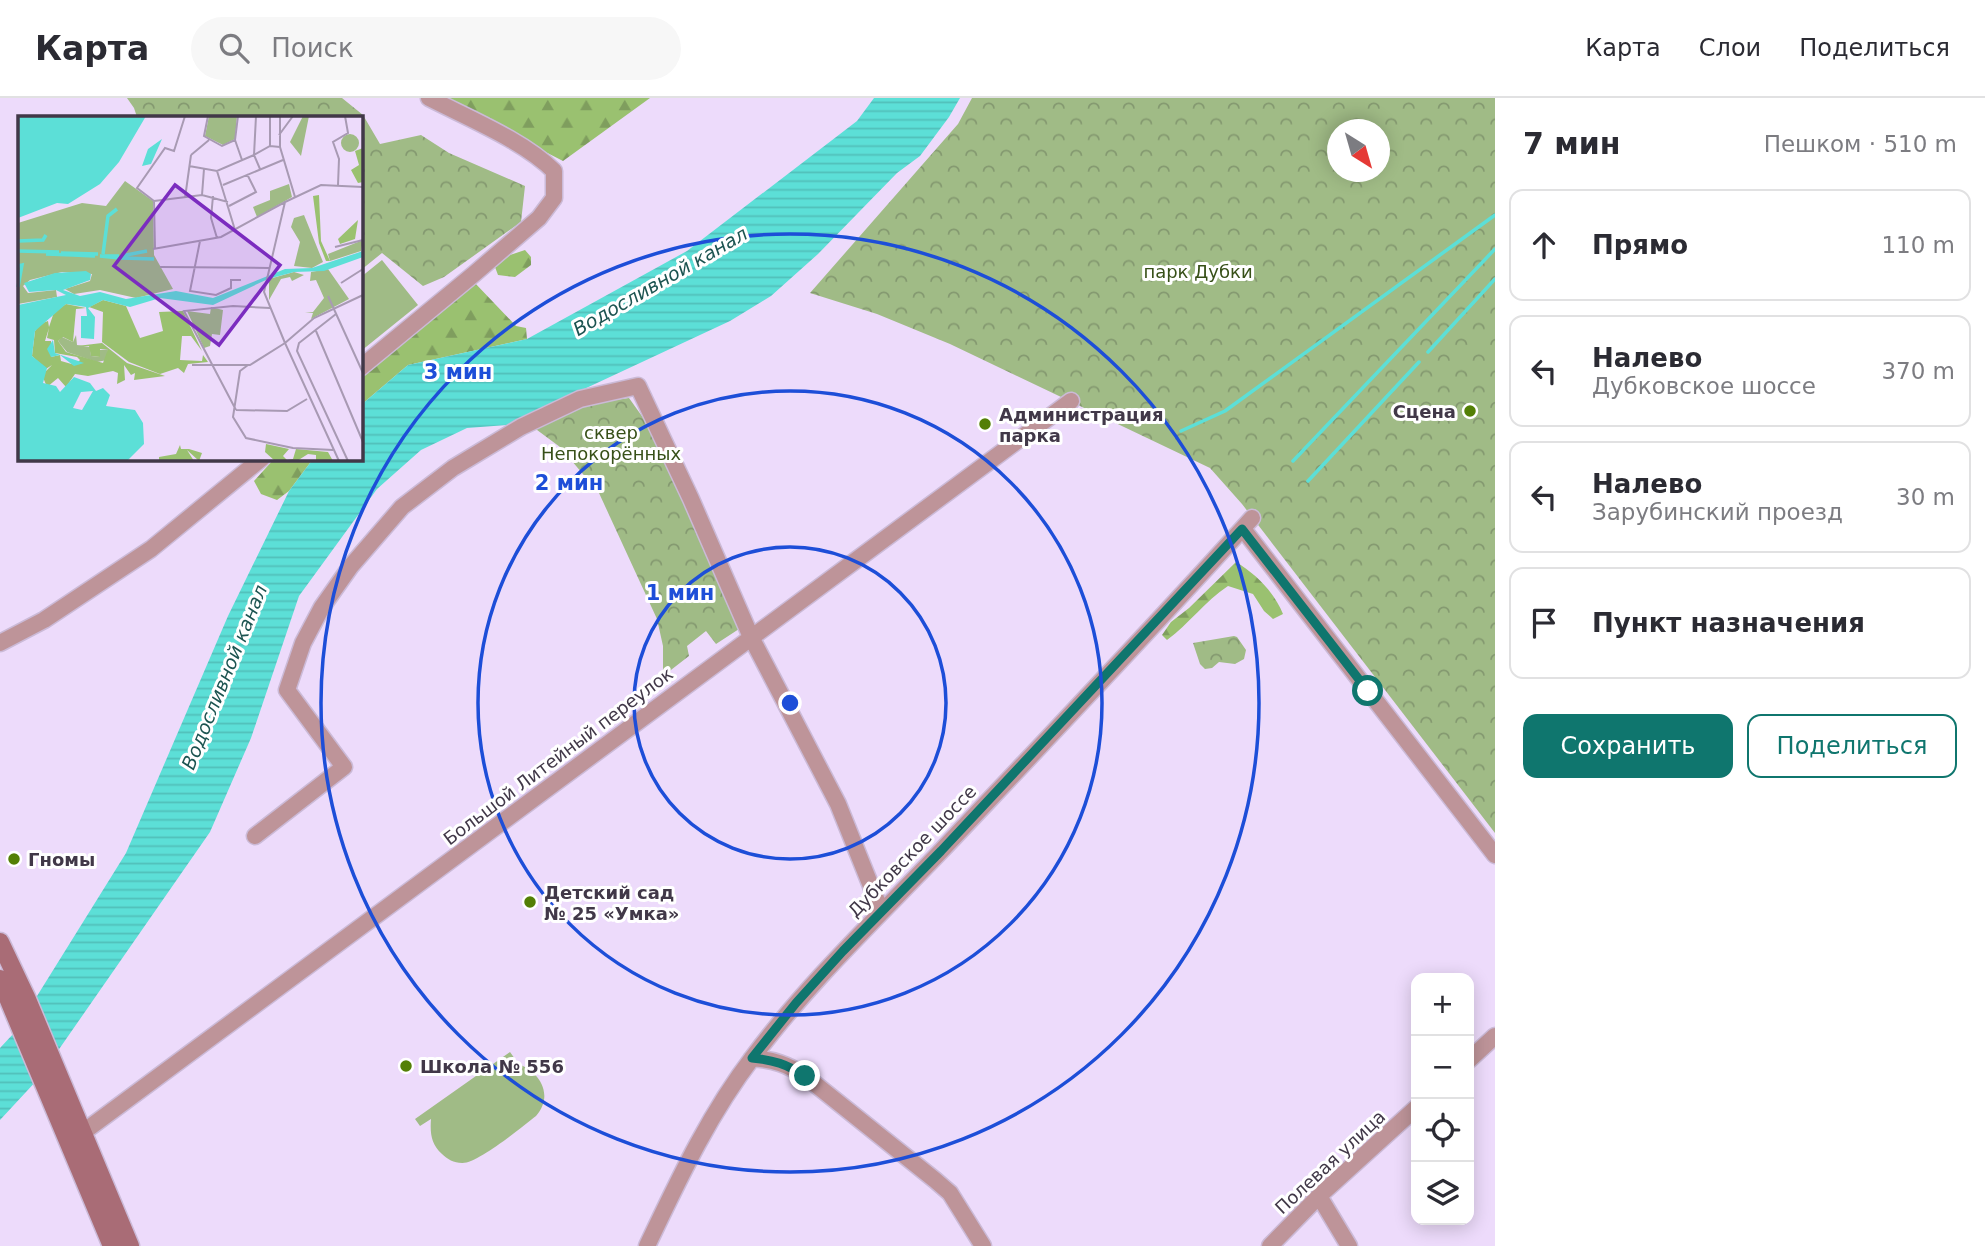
<!DOCTYPE html>
<html lang="ru">
<meta charset="utf-8">
<style>
:root{--surface:#fff;--page:#f7f7f7;--text:#2b2b33;--muted:#7c7c81;--line:#e1e1e2;--accent:#0f766e}
body{margin:0;font-family:"DejaVu Sans",sans-serif;background:var(--page);color:var(--text)}
.controls{position:absolute;right:21px;bottom:21px;display:grid;overflow:hidden;border-radius:14px;box-shadow:0 4px 18px #0003}
.controls button{width:63px;height:63px;display:grid;place-items:center;padding:0;border:0;border-bottom:2px solid var(--line);background:var(--surface);color:var(--text);font:35px sans-serif}
.compass{position:absolute;left:1327px;top:21px;width:63px;height:63px;border-radius:50%;background:var(--surface);box-shadow:0 4px 18px #0003;rotate:143deg}
.stop{position:absolute;width:21px;height:21px;margin:-16px;border:5px solid #0f766e;border-radius:50%;background:#fff}
.stop.end{background:#0f766e;border-color:#fff;box-shadow:0 2px 7px #0008}
.list{margin:0;padding:0;list-style:none}
h2{display:flex;justify-content:space-between;align-items:center;height:91px;margin:0;padding:0 28px;font-size:30px}
h2 small{font-size:23px;font-weight:400;color:var(--muted)}
.list li{display:grid;grid-template-columns:46px 1fr auto;gap:21px;align-items:center;box-sizing:border-box;height:112px;margin:0 14px 14px;padding:0 14px;border:2px solid var(--line);border-radius:14px}
.list b{display:block;font-size:26px;white-space:nowrap}
.list p{margin:0;font-size:23px;white-space:nowrap;color:var(--muted)}
.list em{font-size:23px;font-style:normal;color:var(--muted)}
.actions{display:flex;gap:14px;padding:21px 28px}
.actions a{flex:1;padding:16px 0;border:2px solid var(--accent);border-radius:14px;text-align:center;font-size:24px;color:var(--accent)}
.actions .main{background:var(--accent);color:#fff}
.icon{flex:none;width:38px;height:38px;fill:none;stroke:currentColor;stroke-width:2;stroke-linecap:round;stroke-linejoin:round}
.map{position:relative;flex:none;width:1495px;height:1148px;overflow:hidden}
header{display:flex;align-items:center;gap:42px;box-sizing:border-box;height:98px;padding:0 35px;background:var(--surface);border-bottom:2px solid var(--line)}
header strong{font-size:33px}
nav{display:flex;gap:38px;margin-inline-start:auto;font-size:24px}
.search{width:490px;height:63px;background:var(--page);display:flex;align-items:center;gap:18px;box-sizing:border-box;padding:0 24px;border-radius:38px;color:var(--muted);font-size:26px}
main{display:flex}
aside{flex:1;background:var(--surface)}
.map>svg:first-child{display:block}
</style>
<header>
<strong>Карта</strong>
<div class="search"><svg class="icon" aria-label="search" viewBox="0 0 24 24"><circle cx="10" cy="10" r="6"/><path d="M15 15l6 6"/></svg>Поиск</div>
<nav><a>Карта</a><a>Слои</a><a>Поделиться</a></nav>
</header>
<main>
<div class="map">
<svg width="1495" height="1148" viewBox="0 0 1495 1148">
<defs>
<pattern id="forest-firs" width="22" height="20" patternUnits="userSpaceOnUse" patternTransform="scale(1.75)"><rect width="22" height="20" fill="#9ac170"/><path d="M5 1l3.5 6h-7zM16 11l3.5 6h-7z" fill="#7f9e5e"/></pattern>
<pattern id="park-crowns" width="20" height="18" patternUnits="userSpaceOnUse" patternTransform="scale(1.75)"><rect width="20" height="18" fill="#a0bb86"/><path d="M2 6a3 3 0 1 1 6 0M12 15a3 3 0 1 1 6 0" fill="none" stroke="#849970"/></pattern>
<pattern id="water-rules" width="6" height="5" patternUnits="userSpaceOnUse" patternTransform="scale(1.75)"><rect width="6" height="5" fill="#5cdfd7"/><path d="M0 2.5h6" fill="none" stroke="#51c0ba"/></pattern>
</defs>
<rect width="100%" height="100%" fill="#eddbfb"/>
<!-- green -->
<path fill="#a0bb86" d="M382 162 418 207 361 253V179Z
M510 954 515 961 511 964C537 969 556 995 536 1018 522 1029 477 1066 462 1065 454 1065 447 1061 442 1056 431 1046 430 1035 431 1021L420 1028 415 1021Z"/>
<!-- forest -->
<path fill="url(#forest-firs)" d="M440 0H650L563 63Z
M525 152 531 159V167L515 179 498 177 495 169 510 157Z
M474 184 516 228 526 230 527 241 408 267 361 307V280Z
M274 361H313L289 393 277 402 261 396 254 383Z
M1236 464C1256 476 1274 494 1283 516L1273 521 1264 513 1253 496 1228 488C1205 503 1189 526 1167 542L1162 537 1171 524 1189 510Z"/>
<!-- park -->
<path fill="url(#park-crowns)" fill-rule="evenodd" d="M127 0H342L363 17 380 46 421 37 449 55 525 88 521 124 444 179 423 188 382 155 361 172 360 19H137L134 10Z
M972 0H1495V735L1242 406 1210 370 950 246 877 216 810 195 958 26ZM1338 32H1380V74H1338Z
M629 300 644 321 693 419 738 520 739 531 716 546 706 533 687 548 689 558 667 575 663 572V548L657 521 599 395 560 349 533 329 585 306Z
M1234 538 1237 539 1246 552 1244 561 1235 566 1219 564 1212 570 1205 571 1200 566 1193 545Z"/>
<!-- water -->
<path fill="url(#water-rules)" d="M874 0H960L949 19 920 58 897 75 818 156 771 198 730 223 507 327 467 330 421 352 377 391 299 498 251 640 210 734 39 980 0 1022V950L14 935 126 755 228 518 289 393 313 361 360 360 361 307 408 267 527 241 687 153 857 23Z"/>
<g fill="none" stroke-linecap="round" stroke-linejoin="round">
<!-- stream -->
<path stroke="#5cdfd7" stroke-width="3.5" d="M1428 254 1495 181
M1181 333 1225 313 1495 117
M1293 363 1495 151
M1308 383 1419 264"/>
<!-- minor casing -->
<g stroke="#cbbad7" stroke-width="19">
<path id="minor" d="M360 270 474 176 539 120 554 100V73C524 43 468 20 429 0
M1243 431 1495 757
M0 545 44 522 151 451 262 360
M255 738 344 669 287 592 303 545 322 509 351 468 402 409 453 370 521 329 580 301 638 288 691 401 751 539 838 706 881 813
M752 960C774 962 787 966 805 978L935 1082 950 1095 983 1148
M1469 962 1495 938
M74 1041 1071 303
M1319 1098 1349 1148
M647 1148C678 1083 709 1016 753 959 809 884 877 820 942 752 1046 642 1151 532 1252 420
M1270 1148 1319 1098 1416 1010"/>
</g>
<!-- secondary casing -->
<g stroke="#cbbad7" stroke-width="21">
<path id="secondary" d="M0 844 26 899 130 1148
M0 881 112 1148"/>
</g>
<!-- minor -->
<use href="#minor" stroke="#be9499" stroke-width="16"/>
<!-- secondary -->
<use href="#secondary" stroke="#a96c76" stroke-width="18"/>
</g>
<g fill="none" stroke-linecap="round" stroke-linejoin="round">
<!-- route -->
<path stroke="#0f766e" stroke-width="9" d="M805 978C786 966 774 962 752 960L796 905 843 853 941 753 1242 431 1368 593"/>
</g>
<!-- distance rings -->
<g fill="none" stroke="#1d4ed8" stroke-width="3.5">
<circle cx="790" cy="605" r="156"/>
<circle cx="790" cy="605" r="312"/>
<circle cx="790" cy="605" r="469"/>
</g>
<!-- markers -->
<g fill="#537f05" stroke="#fff" stroke-width="2.5">
<circle cx="1470" cy="313" r="7"/>
<circle cx="985" cy="326" r="7"/>
<circle cx="14" cy="761" r="7"/>
<circle cx="530" cy="804" r="7"/>
<circle cx="406" cy="968" r="7"/>
</g>
<g text-anchor="middle" dominant-baseline="central" stroke-width="6" stroke-linejoin="round" paint-order="stroke">
<!-- park labels -->
<g font-size="18" fill="#375018" stroke="#fff">
<text x="1198" y="173">парк Дубки</text>
<text x="611" y="334">сквер<tspan x="611" dy="21">Непокорённых</tspan></text>
</g>
<!-- poi labels -->
<g font-size="18" font-weight="bold" fill="#413848" stroke="#fff" text-anchor="start">
<text x="1456" y="313" text-anchor="end">Сцена</text>
<text x="999" y="316">Администрация<tspan x="999" dy="21">парка</tspan></text>
<text x="28" y="761">Гномы</text>
<text x="544" y="794">Детский сад<tspan x="544" dy="21">№ 25 «Умка»</tspan></text>
<text x="420" y="968">Школа № 556</text>
</g>
<!-- street labels -->
<g font-size="18" fill="#413848" stroke="#fff">
<text transform="translate(558 658) rotate(-37)">Большой Литейный переулок</text>
<text transform="translate(912 753) rotate(-46)">Дубковское шоссе</text>
<text transform="translate(1330 1064) rotate(-43)">Полевая улица</text>
</g>
<!-- water labels -->
<g font-size="19" font-style="italic" fill="#1c5451" stroke="#fff">
<text transform="translate(660 183) rotate(-30)">Водосливной канал</text>
<text transform="translate(224 579) rotate(-68)">Водосливной канал</text>
</g>
</g>
<!-- overview -->
<g transform="translate(18 18)">
<rect width="345" height="345" fill="#eddbfb"/>
<path d="M323 27a9 9 0 1 1 18 0a9 9 0 1 1-18 0ZM58 219 59 229 72 231 73 240 82 241V234L90 233 89 244 79 246 49 236 40 225 44 221 55 226Z" fill="#a0bb86"/>
<path d="M345 32V66L340 67 333 54 341 49 337 35ZM301 79 303 125 312 145H308L301 127 295 80ZM340 104 337 123 322 128 320 123ZM85 184 108 190 122 222 145 215 141 196 165 195 184 235 173 220H164L162 244 184 245 185 239 190 246 170 248 166 257 160 252 142 258 111 246 84 226 85 196 71 191ZM48 188 68 192 58 193 55 226 45 221 40 225 48 236 85 247 90 233H82V241L73 240 71 230H59L84 227 109 247 147 260 116 264 117 257 113 259 106 249 107 264 99 268 100 257 95 255 70 260 57 258 48 271 40 262 29 271 24 259 34 249 28 253 14 240 17 215 22 208 30 205 31 211 36 196ZM31 212 29 222 36 224 37 237 59 241 62 244 57 249 43 245 42 239 33 241V225H27ZM173 326 171 333 184 337 181 345 169 334 176 345H141V341L158 338 162 329 163 333H171ZM248 328 271 333 265 340 269 344 275 343 278 333 310 336 315 345H298V339L290 338 279 345H257L247 336Z" fill="#9ac170" fill-rule="evenodd"/>
<path d="M191 0H219L217 23 205 29 187 20ZM285 0H291L283 40 272 26ZM107 65 135 85 136 139 155 173 118 182 82 174 56 178 47 173 72 165 74 158 44 156 12 164 5 170 10 177 38 174 39 181 0 188V107L64 87 88 90ZM271 68 274 81 239 101 235 91 252 84V75ZM286 99 305 146 294 152 276 150 282 126 273 111 276 102ZM345 124 343 135 312 145 310 138ZM310 153 331 183 293 203 295 197 287 196H295L306 182 298 164 292 165 293 156ZM276 156 286 159 274 165 272 161 263 163 251 184V163ZM193 191 205 194 202 219 194 218 192 230 186 232 169 195 192 198Z" fill="#a0bb86"/>
<path d="M0 0H128L101 46 82 68 50 88 39 87 0 102ZM144 23 133 48 124 50 130 33ZM345 135V141L306 155 276 156 250 163 195 189 142 182 112 191 85 184 70 192 77 201 76 223 63 222V200H69L68 191 48 188 17 215 14 240 29 252 25 267 38 270 42 276 56 261 72 267 78 275 85 272 92 279 88 290 117 294 125 307 126 328 109 345H0V189L48 179 38 174 11 176 6 167 37 157 68 155 73 158 72 164 45 174 62 180 82 176 108 183 158 175 195 182 267 153 294 152ZM75 275 64 294 55 292 63 276ZM35 224 37 237 66 247 56 250 42 239 33 241 29 233Z" fill="#5cdfd7" fill-rule="evenodd"/>
<path fill="none" stroke="#5cdfd7" stroke-width="3.5" d="M0 125 25 124 28 119M0 135 41 136M43 137 80 138M28 138 55 139M85 138 90 100 99 93M55 139 77 140M103 140 129 135M101 142 82 140H101M103 142 136 143M0 150 4 149 0 171"/>
<path fill="none" stroke="#a89ab3" stroke-width="2" d="M190 0 186 20 204 30 217 24 220 0M262 0V31L277 81M261 19 275 0M217 24 224 44M252 30V0M173 39 191 24M171 50 199 55 236 39 238 0M242 53 236 39 252 30 262 31M199 55 217 114M205 69 265 44M320 69 321 43 315 26 330 17 327 0M184 79 186 53M195 80 193 102 199 122M167 82 173 39M136 85 119 72 147 32 156 35 167 0M136 85 184 79 210 86M136 85 137 133M211 90 238 76 229 58M182 125 172 175 198 179 213 172V164H223M317 131 345 124M135 133 203 121 267 86M142 151 252 152M323 167 345 153M310 180 345 257M318 198 281 227 279 235 330 345M298 215 345 326M267 227 246 176 267 86 303 69 345 71M174 249H232L267 227M230 249 222 255 215 301 228 322 275 332 315 334M218 294 166 195 215 190 252 192M218 294 269 295 289 283M321 345 267 227 296 202 345 179"/>
<path fill="#7b2cbf" fill-opacity="0.15" stroke="#7b2cbf" stroke-width="3.5" d="M157 69 262 149 201 229 96 150Z"/>
<rect width="345" height="345" fill="none" stroke="#413848" stroke-width="3.5"/>
</g>
<circle cx="790" cy="605" r="10" fill="#1d4ed8" stroke="#fff" stroke-width="3.5"/>
<g font-size="21" text-anchor="middle" font-weight="bold" fill="#1d4ed8" stroke="#fff" stroke-width="6" stroke-linejoin="round" paint-order="stroke">
<text x="458" y="281">3 мин</text>
<text x="569" y="392">2 мин</text>
<text x="680" y="502">1 мин</text>
</g>
</svg>
<div class="controls">
<button>+</button>
<button>−</button>
<button><svg class="icon" aria-label="locate" viewBox="0 0 24 24"><circle cx="12" cy="12" r="6"/><path d="M12 2v4M12 18v4M2 12h4M18 12h4"/></svg></button>
<button><svg class="icon" aria-label="layers" viewBox="0 0 24 24"><path d="M12 4l9 5-9 5-9-5zM3 14l9 5 9-5"/></svg></button>
</div>
<svg class="compass" viewBox="-18 -18 36 36"><path d="M0-13l5 13h-10z" fill="#e53935"/><path d="M0 13l5-13h-10z" fill="#7c7c81"/></svg>
<div class="stop" style="left:1368px;top:593px"></div>
<div class="stop end" style="left:805px;top:978px"></div>
</div>
<aside>
<h2>7 мин<small>Пешком · 510 m</small></h2>
<ul class="list">
<li><svg class="icon" aria-label="ahead" viewBox="0 0 24 24"><path d="M12 20V5M6 11l6-6 6 6"/></svg><div><b>Прямо</b></div><em>110 m</em></li>
<li><svg class="icon" aria-label="left" viewBox="0 0 24 24"><path d="M17 20v-9H6M10 6l-5 5 5 5"/></svg><div><b>Налево</b><p>Дубковское шоссе</p></div><em>370 m</em></li>
<li><svg class="icon" aria-label="left" viewBox="0 0 24 24"><path d="M17 20v-9H6M10 6l-5 5 5 5"/></svg><div><b>Налево</b><p>Зарубинский проезд</p></div><em>30 m</em></li>
<li><svg class="icon" aria-label="arrive" viewBox="0 0 24 24"><path d="M6 21V4h12l-3 4 3 4H6"/></svg><div><b>Пункт назначения</b></div></li>
</ul>
<div class="actions"><a class="main">Сохранить</a><a>Поделиться</a></div>
</aside>
</main>
